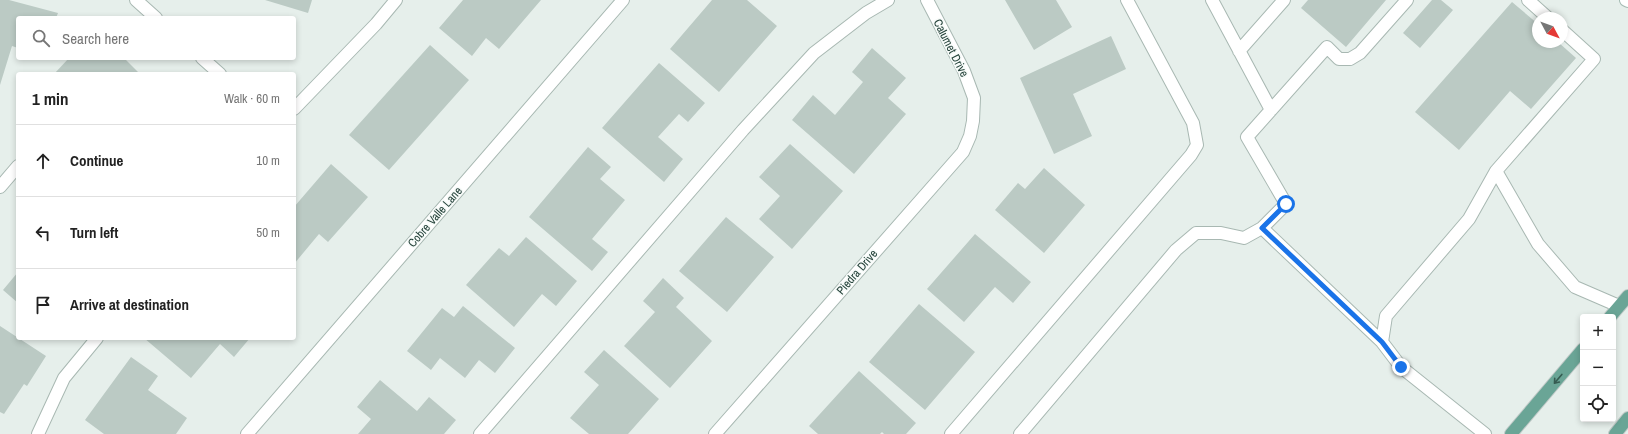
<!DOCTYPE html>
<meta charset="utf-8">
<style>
:root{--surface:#fff;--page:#f6f6f6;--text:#222;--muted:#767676;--line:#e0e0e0}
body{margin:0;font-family:"Archivo Narrow",sans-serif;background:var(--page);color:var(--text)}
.controls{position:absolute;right:12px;bottom:12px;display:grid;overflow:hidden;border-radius:4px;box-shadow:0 2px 6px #0003}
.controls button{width:36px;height:36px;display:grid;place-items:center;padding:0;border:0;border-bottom:1px solid var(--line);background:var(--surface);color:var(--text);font:20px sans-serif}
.compass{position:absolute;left:1532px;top:12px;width:36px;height:36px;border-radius:50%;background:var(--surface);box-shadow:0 2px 6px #0003;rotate:131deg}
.stop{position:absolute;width:12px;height:12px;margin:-9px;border:3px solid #1a73e8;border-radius:50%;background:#fff}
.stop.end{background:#1a73e8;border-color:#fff;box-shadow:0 1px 4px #0008}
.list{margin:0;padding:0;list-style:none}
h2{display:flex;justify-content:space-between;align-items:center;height:52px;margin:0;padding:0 16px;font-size:17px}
h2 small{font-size:13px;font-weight:400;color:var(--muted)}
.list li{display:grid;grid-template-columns:26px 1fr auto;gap:12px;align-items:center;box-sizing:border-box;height:72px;padding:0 16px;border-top:1px solid var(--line)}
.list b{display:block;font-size:15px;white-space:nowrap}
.list em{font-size:13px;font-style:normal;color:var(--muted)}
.icon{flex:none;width:22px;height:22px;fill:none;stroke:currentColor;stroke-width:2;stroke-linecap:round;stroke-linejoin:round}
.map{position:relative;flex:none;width:1628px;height:434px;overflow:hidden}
.search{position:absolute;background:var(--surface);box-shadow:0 2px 6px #0003;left:16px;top:16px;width:280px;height:44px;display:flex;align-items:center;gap:10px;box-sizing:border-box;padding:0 14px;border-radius:4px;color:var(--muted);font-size:15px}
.panel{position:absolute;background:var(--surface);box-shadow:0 2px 6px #0003;left:16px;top:72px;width:280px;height:268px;border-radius:4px}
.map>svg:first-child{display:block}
</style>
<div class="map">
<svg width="1628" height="434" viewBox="0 0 1628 434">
<rect width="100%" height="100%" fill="#e6efeb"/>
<!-- building -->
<path fill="#bbcac4" d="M0 0H9L58 13 56 18H18V48L12 46 0 85Z
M265 0H312L308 13Z
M463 0H541L499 49 486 38 472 56 439 28Z
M712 0H747L777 26 719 92 670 49Z
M1005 0H1056L1072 27 1034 50Z
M1308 0H1386L1346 47 1301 8Z
M1432 0H1441L1453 10 1420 48 1403 33Z
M1512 2 1538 24V42H1558L1576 58 1531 109 1510 91 1459 150 1415 112Z
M1111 36 1126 69 1073 94 1092 136 1054 154 1020 78Z
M430 45 469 80 389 170 349 135Z
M872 48 906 78 888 98 906 114 854 174 792 120 813 95 835 115 863 82 852 72Z
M69 58H124L140 74H54Z
M659 63 705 103 688 122 679 114 658 137 683 159 664 182 602 128Z
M790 144 843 191 792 249 759 219 780 196 759 177Z
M588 147 611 167 600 179 625 200 592 239 608 252 592 271 529 217Z
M331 164 368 197 328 242 319 234 294 264V207Z
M1044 168 1085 205 1044 253 995 210 1018 183 1025 189Z
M726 217 774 257 727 312 679 271Z
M975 234 1031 282 1013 303 995 287 964 322 927 289Z
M526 237 577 281 556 306 542 294 514 327 466 285 499 248 509 256Z
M18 272V303L3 290Z
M663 278 684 298 676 307 712 341 670 388 624 346 655 312 643 301Z
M919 304 975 352 925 410 869 362Z
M463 306 515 348 495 373 479 360 465 378 440 358 431 370 407 351 442 308 454 317Z
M0 326 46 356 27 386 24 384 4 414 0 412Z
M144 338H250L234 357 220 344 191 378Z
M604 350 659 399 628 434H589L570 418 599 385 584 372Z
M131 357 158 376 148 390 187 418 176 434H104L85 420Z
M859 371 916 423 906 434H884L882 432 880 434H818L809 426Z
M380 380 417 411 429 397 456 420 444 434H358L371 419 357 407Z"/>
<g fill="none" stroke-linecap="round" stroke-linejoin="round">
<!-- service casing -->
<g stroke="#a8b8b2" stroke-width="14">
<path id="service" d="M136 0 156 18
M1212 0 1271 110
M1528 0 1548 18
M1239 51 1284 0
M202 58 220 74
M294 109 376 24 396 0
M1496 171 1538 244 1575 287 1619 306
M1262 228 1382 342
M38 434 64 378 97 338
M480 434 743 130 814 53 866 13 888 0
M951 434 1191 155 1197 145 1193 123 1127 0
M1020 434 1176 250 1196 233H1221L1244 238 1262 228 1286 204 1247 137 1327 47 1339 59H1350L1360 53 1407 0
M1485 434 1401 367 1382 342 1386 316 1469 219 1496 171 1594 59 1562 30"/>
</g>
<!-- minor casing -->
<g stroke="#a8b8b2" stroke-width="14">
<path id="minor" d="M0 187 18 166
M247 434 623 0
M715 434 963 152 970 136 973 121 974 98 964 71 927 0"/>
</g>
<!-- secondary casing -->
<g stroke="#a4bbb3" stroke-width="14">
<path id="secondary" d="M1626 0 1628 1"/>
</g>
<!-- primary casing -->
<g stroke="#c2cac8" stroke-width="14">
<path id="primary" d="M1610 317 1628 296
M1511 434 1583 349
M1615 434 1628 418"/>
</g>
<!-- service -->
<use href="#service" stroke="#fff" stroke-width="12"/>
<!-- minor -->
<use href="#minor" stroke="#fff" stroke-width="12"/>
<!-- secondary -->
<use href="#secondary" stroke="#fff" stroke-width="12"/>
<!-- primary -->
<use href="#primary" stroke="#6aa596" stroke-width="12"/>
</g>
<!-- one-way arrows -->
<defs><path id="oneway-shaft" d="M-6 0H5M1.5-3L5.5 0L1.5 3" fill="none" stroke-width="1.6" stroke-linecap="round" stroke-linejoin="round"/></defs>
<use stroke="#365b51" href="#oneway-shaft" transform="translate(1558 379) rotate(130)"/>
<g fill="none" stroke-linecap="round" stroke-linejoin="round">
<!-- route -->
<path stroke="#1a73e8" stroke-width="5" d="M1286 204 1262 228 1382 342 1401 367"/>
</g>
<g text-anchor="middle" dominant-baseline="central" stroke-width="3" stroke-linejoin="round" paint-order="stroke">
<!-- street labels -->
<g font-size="12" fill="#24423a" stroke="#f7fbf9">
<text transform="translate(951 48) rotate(63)">Calumet Drive</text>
<text transform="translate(435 217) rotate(-49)">Cobre Valle Lane</text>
<text transform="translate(857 272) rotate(-49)">Piedra Drive</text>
</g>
</g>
</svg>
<div class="controls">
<button>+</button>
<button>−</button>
<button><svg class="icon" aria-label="locate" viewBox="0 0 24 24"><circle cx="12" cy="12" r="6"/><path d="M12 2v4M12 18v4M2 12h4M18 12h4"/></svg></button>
</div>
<svg class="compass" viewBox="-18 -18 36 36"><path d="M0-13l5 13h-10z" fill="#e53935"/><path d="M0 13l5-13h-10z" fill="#767676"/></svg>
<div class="stop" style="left:1286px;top:204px"></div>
<div class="stop end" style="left:1401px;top:367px"></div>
<div class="search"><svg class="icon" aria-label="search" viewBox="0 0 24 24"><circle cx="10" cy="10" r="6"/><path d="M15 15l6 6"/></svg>Search here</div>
<section class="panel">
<h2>1 min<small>Walk · 60 m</small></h2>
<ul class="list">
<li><svg class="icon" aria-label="ahead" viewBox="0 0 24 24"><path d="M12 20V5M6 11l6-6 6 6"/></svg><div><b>Continue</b></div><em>10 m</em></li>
<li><svg class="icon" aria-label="left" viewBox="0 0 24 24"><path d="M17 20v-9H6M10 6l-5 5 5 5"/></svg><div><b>Turn left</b></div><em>50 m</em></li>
<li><svg class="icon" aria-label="arrive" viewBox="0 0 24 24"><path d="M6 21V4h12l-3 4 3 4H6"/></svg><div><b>Arrive at destination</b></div></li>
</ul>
</section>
</div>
